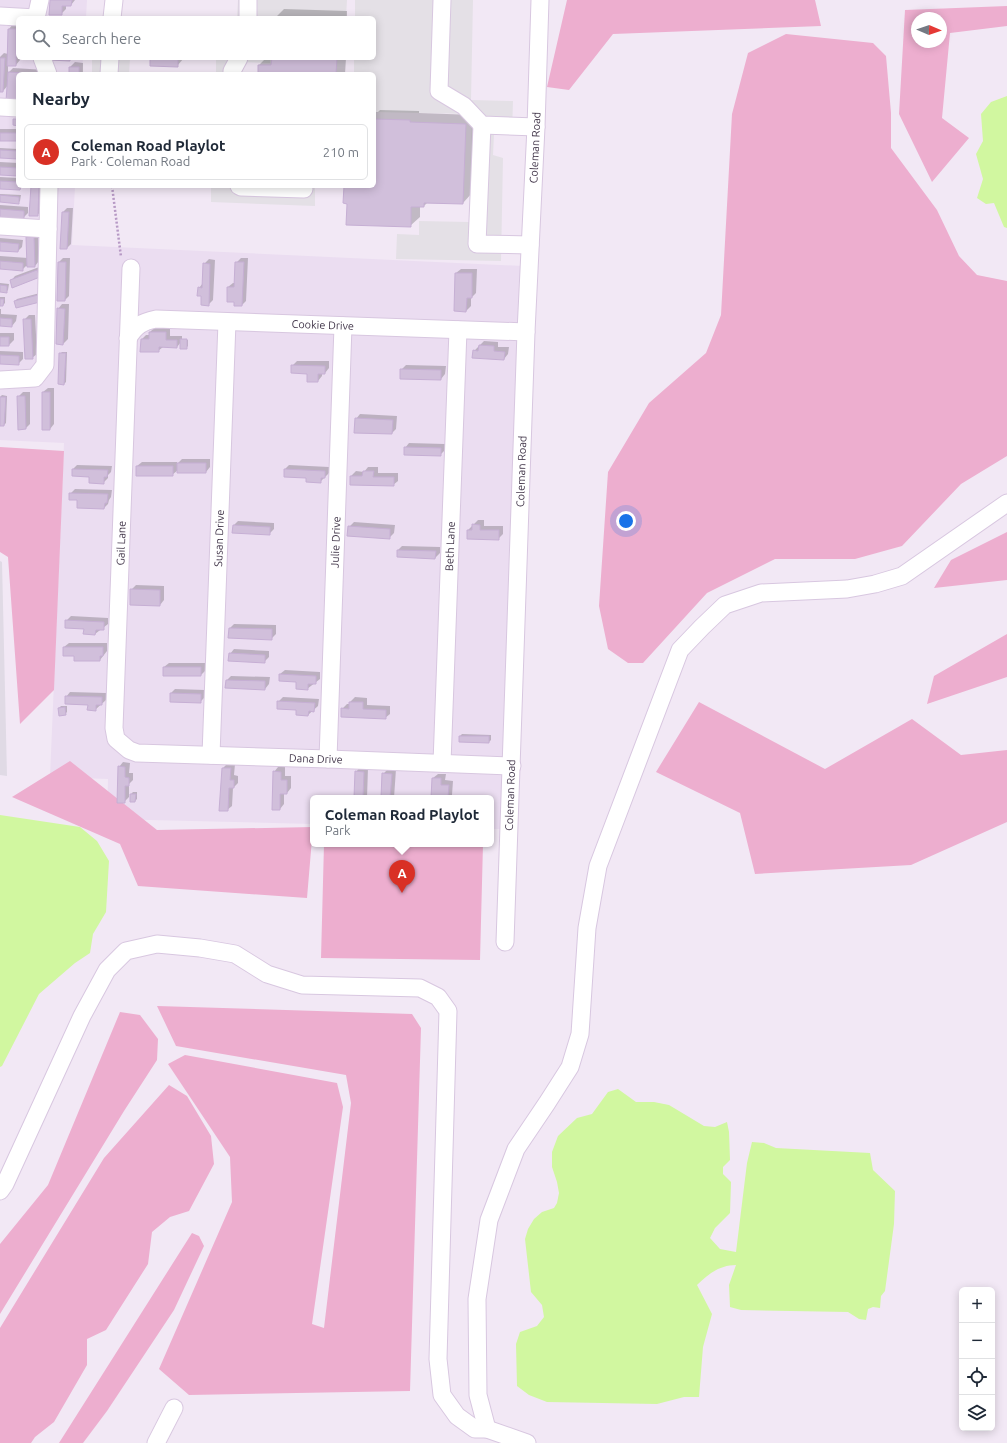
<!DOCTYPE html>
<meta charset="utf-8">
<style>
:root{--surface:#fff;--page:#f2f2f3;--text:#1f2937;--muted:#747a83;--line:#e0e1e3;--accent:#d93025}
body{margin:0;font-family:Ubuntu,sans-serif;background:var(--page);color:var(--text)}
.controls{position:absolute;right:12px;bottom:12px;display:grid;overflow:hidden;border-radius:6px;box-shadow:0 2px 10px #0003}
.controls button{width:36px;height:36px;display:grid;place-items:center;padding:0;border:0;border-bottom:1px solid var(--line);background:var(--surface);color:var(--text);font:20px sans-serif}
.compass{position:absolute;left:911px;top:12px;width:36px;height:36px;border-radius:50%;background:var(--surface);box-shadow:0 2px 10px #0003;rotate:92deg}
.you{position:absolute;left:626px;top:521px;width:14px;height:14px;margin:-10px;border:3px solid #fff;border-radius:50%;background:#1a73e8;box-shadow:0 0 0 6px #1a73e833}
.badge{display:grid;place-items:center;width:26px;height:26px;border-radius:50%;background:var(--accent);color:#fff;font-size:13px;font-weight:700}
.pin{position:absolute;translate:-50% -33px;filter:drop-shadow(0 1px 2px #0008)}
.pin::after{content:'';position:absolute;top:21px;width:14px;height:12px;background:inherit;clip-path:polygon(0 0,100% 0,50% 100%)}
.popup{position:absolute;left:310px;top:795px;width:184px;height:52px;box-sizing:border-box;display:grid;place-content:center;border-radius:6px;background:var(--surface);filter:drop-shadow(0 1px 3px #0005);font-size:13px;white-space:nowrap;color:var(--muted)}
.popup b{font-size:15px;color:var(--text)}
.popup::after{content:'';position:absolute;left:50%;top:100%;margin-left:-8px;border:8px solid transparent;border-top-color:var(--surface)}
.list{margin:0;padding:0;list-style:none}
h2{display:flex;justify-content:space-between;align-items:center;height:52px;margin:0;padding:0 16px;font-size:17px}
h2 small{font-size:13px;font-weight:400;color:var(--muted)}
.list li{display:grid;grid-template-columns:26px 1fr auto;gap:12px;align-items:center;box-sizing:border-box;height:56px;margin:0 8px 8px;padding:0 8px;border:1px solid var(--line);border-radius:6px}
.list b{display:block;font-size:15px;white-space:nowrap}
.list p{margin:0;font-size:13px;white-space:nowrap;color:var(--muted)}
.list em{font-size:13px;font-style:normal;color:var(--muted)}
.icon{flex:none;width:22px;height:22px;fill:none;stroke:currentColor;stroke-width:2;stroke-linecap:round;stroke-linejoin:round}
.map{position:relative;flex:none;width:1007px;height:1443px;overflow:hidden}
.search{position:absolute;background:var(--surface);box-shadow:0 2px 10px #0003;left:16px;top:16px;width:360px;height:44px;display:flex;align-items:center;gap:10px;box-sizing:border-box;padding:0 14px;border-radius:6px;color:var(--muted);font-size:15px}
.panel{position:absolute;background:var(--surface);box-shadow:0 2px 10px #0003;left:16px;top:72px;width:360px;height:116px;border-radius:6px}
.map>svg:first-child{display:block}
</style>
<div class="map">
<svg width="1007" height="1443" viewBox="0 0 1007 1443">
<rect width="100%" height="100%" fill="#f2e8f5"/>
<!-- residential -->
<path fill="#ebddf1" d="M0 0H87L86 18H18V58H83L82 74H18V186H75L72 245 523 266 503 829H491V798H313V824L107 819 108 779 50 777 64 443 0 440Z"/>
<!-- industrial -->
<path fill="#e0dae5" d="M0 561 2 562 7 776 0 775Z"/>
<!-- green -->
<path fill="#edaecf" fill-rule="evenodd" d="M567 0H815L821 26 613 34 569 90 547 87Z
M1007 6V26L950 33 942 118 969 138 932 182 899 114 905 10ZM917 18H941V42H917Z
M786 34 873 43 886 56 891 113V148L937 210 959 256 977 275 1007 281V456L961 484 902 546 855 559H775L707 593 643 663H628L608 649 599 606 608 472 649 403 706 353 721 315 732 114 748 53Z
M0 447 64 451 54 690 20 724 8 557 0 552Z
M1007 532V580L934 588 951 560Z
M1007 634V677L927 704 934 676Z
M699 702 825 769 912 719 961 755 1007 750V822L911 865 755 874 740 813 656 772Z
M70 761 157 830 313 827 307 898 138 886 120 844 12 797Z
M324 844H483L480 960 321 958Z
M157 1006 412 1014 421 1028 410 1391 189 1395 159 1369 232 1202 230 1157 168 1064 185 1055 337 1083 343 1107 312 1324 324 1328 351 1103 346 1075 176 1046Z
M120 1012 140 1015 158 1039 157 1060 124 1111 0 1314V1244L48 1185Z
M169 1085 187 1096 211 1136 214 1164 189 1211 170 1217 152 1232 148 1264 106 1330 87 1339V1365L54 1422 35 1437 31 1443H0V1328L104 1158Z
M192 1233 199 1236 204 1246 174 1310 107 1411 83 1443H59Z"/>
<!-- parking -->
<path fill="#e4e0e6" d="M238 0H347L346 18 272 17V18H237Z
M355 0H473L471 100 513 101 512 134H494L493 155 503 158 501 261 396 259 397 234 419 235V221L469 222 472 114 374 112V74H354V58H374V18H355Z
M92 58H130L129 74H92Z
M216 58H270V63L238 62 237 74H216Z
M211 186H315V206L211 202Z"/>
<!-- water -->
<path fill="#d1f7a0" d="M1007 96V228L1004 227 994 203 986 204 977 198 983 179 976 154 983 141 981 114 991 102Z
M0 815 80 827 97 841 109 861 106 912 93 934 90 953 75 963 39 994 2 1066 0 1067Z
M618 1089 636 1102H654L669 1105 704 1126 715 1127 727 1122 729 1132 730 1160 723 1167V1174L731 1182 730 1213 715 1228 710 1238 720 1249 736 1252 747 1163 752 1142 764 1143 776 1148 870 1153 873 1170 895 1191 894 1224 885 1291 881 1296 880 1308 873 1307 868 1309 866 1320 859 1319 848 1312 741 1310 730 1307 729 1285 736 1265C720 1265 708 1274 697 1285L712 1314 703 1347 699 1397H684L657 1404 547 1402 529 1395 517 1386 516 1344 520 1332 537 1326 544 1317 542 1305 531 1292 525 1239 528 1229 534 1219 542 1212 554 1208 557 1203 559 1193 557 1182 552 1167V1152L558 1136 577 1118 592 1114 608 1092Z"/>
<!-- shadow -->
<path fill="#0003" d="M51 0H75L71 5H66V9L61 14Z
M284 9 347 11V18H275Z
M13 24H18V58H20V60L16 65H8V73L13 68 46 70V74H18L3 91H0V57L4 53 8 54 9 29Z
M151 58H184L177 66Z
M266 58H346L345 74H259V65Z
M75 62 83 63V74H70V67Z
M380 110 419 111V113L475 115 472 193 463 203 428 202 424 206H420V217L410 226 348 203 345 186H374V112H378Z
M0 129H18V140H0Z
M0 148 18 149V158L0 157Z
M0 162 18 163V175L0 174Z
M0 177 18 178V186H23L20 189 0 188Z
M32 186H43L42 211 37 215Z
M0 194 21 195 20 201 18 203 0 201Z
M0 205 28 207V213L23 218 0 216Z
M67 208H73L71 244 67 248 63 212Z
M38 232 39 261 35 266H26L22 270 0 268V256L28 258 27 237 32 233Z
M0 238 23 240 22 247 18 251 0 249Z
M63 258H70L69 296 65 300 59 262Z
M241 258H248L246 301 242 305 235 301 228 287 233 283H235L236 263Z
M209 259 215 260 213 300 208 305 199 288 203 283 204 264Z
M42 266 44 272 13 287 11 281 15 276Z
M461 269H477L476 293 471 298V306L466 311 456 273Z
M0 283 9 284 8 290 6 292 0 291Z
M40 293 42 299 15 301 17 299Z
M0 297H5V303L3 305H0Z
M62 304H69L68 339 63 344 57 343 58 309Z
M0 309H1V314L17 315 16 321 12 326 0 325Z
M29 315H35L37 354 32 358 24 320Z
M154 328H170V336H182V340H188V346L186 348 181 342 177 347H163L158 351 142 339 146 335H150V332Z
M0 333H14V340L9 345H0Z
M484 341 498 342V347H509L508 354 504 359 474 351Z
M0 351 23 352V359L18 364 0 363Z
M62 352H67L66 382 64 384 60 354Z
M297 361H329V368L325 373H322V376L318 381 308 373 292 366Z
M406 365 446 366 445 374 441 379 401 370Z
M48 388H54V424L50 429 43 392Z
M23 392H30V424L26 428 19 396Z
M2 395 7 396 6 423 4 425H0V397Z
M360 414 397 416 396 429 392 433 356 419Z
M409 443 445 444V450L440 455 405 448Z
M182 459H210V467L206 472 178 470 172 475 137 466 142 462H177V464Z
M77 465 112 466 111 472 108 475V478L103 483 90 476 73 469Z
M289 465 329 467V473L320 482 285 469Z
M368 467H378V473H398V481L393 485 351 476 356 471 364 472Z
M75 489 112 490 111 497 109 500 108 504 104 508 78 499 70 494Z
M478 520H484V526H503V534L498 539 468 530Z
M238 521 274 523V529L269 534 234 525Z
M354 522 395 525 394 533 389 538 349 527Z
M402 546 440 547V553L435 558 398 550Z
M136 585 164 586V600L160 605 131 590Z
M71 616 108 618V624L95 634 66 621Z
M234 624 276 625V634L271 639 230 628Z
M69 643H107V651L100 660 75 655 64 647Z
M234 649 269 651V657L264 662 230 654Z
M169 663H205V671L201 675 164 667Z
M285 670 320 672V679L307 689 297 681 280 674Z
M231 676 270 677 269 684 265 689 227 680Z
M175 689 205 690V697L200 702 171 693Z
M70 692 106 693V700L95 710 89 704 66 697Z
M283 697 319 699 318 706 308 715 278 702Z
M355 697 367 698V705L390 706V714L385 718 342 709 347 704H350V702Z
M61 706H67V712L65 714 59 708Z
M462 734 491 735V740L489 742 460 736Z
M123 762 130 763 129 773H133V780L129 784V797L124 802 119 767Z
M227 764H235L234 775 238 776V783L233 788 232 806 227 810 223 768Z
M278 767H285V776H291V788L287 793H284V804L280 809 274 772Z
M360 767 368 768 367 798H355L356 772Z
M388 769H396L394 798H382L383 774Z
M438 774H446L445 780 453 781 452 795 449 798H432L433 778Z
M133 792H137V799L135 801 131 794Z"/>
<!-- building -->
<path fill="#d1bfdb" stroke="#c6afd4" d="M50 0H72L71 6H62V15H49Z
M8 29H16V66H7Z
M0 58H5L3 92H0Z
M49 58H70V61L49 60Z
M150 58H178V67L150 66Z
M272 58H337L336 74H258V65H271Z
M69 67H79V74H69Z
M8 72 36 74H18V101H6Z
M13 119H18V126L13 125Z
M374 119 410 120V122L466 124 463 204 424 203V207H411V227L346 225 347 204 343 203 344 186H374Z
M0 133H18V141H0Z
M0 150 18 151V159L0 158Z
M0 167 18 168V176L0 175Z
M0 181 18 182V186H21L20 190 0 189Z
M31 186H39L38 216H29Z
M0 195 19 197V204L0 202Z
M0 209 24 211V219L0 217Z
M62 212H69L67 249H60Z
M26 237H34L35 267H27Z
M0 242 19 244 18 252 0 251Z
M0 261 23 263V271L0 269Z
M58 262H66L65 301H57Z
M235 262H244L242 306H234V302H227V287H234Z
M203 263 210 264 209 306 201 305V296H197L198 287 202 288Z
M37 270 40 277 12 288 10 280Z
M455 273H472V298H467L466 312 454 311Z
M0 285 7 286V293L0 292Z
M38 295 40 302 16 308 14 301Z
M0 299H4L3 306H0Z
M57 308 65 309 63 345 56 344Z
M0 318 12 319V327L0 326Z
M23 319H31L33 359H25Z
M149 332H166V340H177V348L159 347V352H140L141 339H149Z
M0 337H9V346H0Z
M180 339H187V349H180Z
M479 345 494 346V351L505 352 504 360 472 358 473 350 478 351Z
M59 353H66L64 385 58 384Z
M0 355 19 356V365L0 364Z
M291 365 325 366V374H318V382H307V374L291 373Z
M400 369 441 370V380L400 379Z
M42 392H50V430H42Z
M17 396H25L26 429 18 430Z
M0 397H6L4 426H0Z
M355 418 393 420 392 434 354 433Z
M404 447 441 448V456L404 455Z
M177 463H206V473H177Z
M136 466H173V476H136Z
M72 469 108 470 107 477H104V484L89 483V477L72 476Z
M284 469 325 471V478H321V483L306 482V478L284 477Z
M363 471H374L373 477H394V486L350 485V476H362Z
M69 493 108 494 107 503H105L104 509 77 508V500H69Z
M472 524 480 525V530H499V540L467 539V530H472Z
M233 525 270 527V535L232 533Z
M348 526 390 529V539L347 536Z
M397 550 436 551 435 559 397 557Z
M130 589 160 590V606L130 605Z
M65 620 104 622V630H96L95 635 83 634 84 629 65 628Z
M229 628 272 629V640L228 638Z
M63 647H103V656H100V661H74V656H63Z
M229 653 265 655V663L228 661Z
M163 667H201V676H163Z
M279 674 316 676V684H308V690L296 689V682L279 681Z
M226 680 265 681V690L225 688Z
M170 693 201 694V703L170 702Z
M65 696 102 697V705H96V711L87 710 88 705 65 704Z
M277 701 315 703 314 712 309 711 308 716 296 715V710L277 709Z
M349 702H363V709L386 710V719L341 717V708L349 709Z
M65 707 66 715 59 716 58 708Z
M459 736H489V743L459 742Z
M118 766 125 767V777L129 778V786H125V803H117Z
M222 768H231L230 780H234V788H229L228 811H219Z
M273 771 281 772V780H287V794H280V810H272Z
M355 771 364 772 363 798H354Z
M382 773 392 774 390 798H381Z
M432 778H441V785H449L448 798H431Z
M130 794H136L135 802H130Z"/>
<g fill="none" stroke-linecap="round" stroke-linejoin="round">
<!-- minor casing -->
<g stroke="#d8c7e0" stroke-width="19">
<g id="minor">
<path d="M442 0 439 91 464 106 482 125 536 127"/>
<path d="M0 16 36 18"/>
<path d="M36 18 40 0"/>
<path d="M112 18 114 0"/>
<path d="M248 18V0"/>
<path d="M42 58 48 74"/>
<path d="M109 74 110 58"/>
<path d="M232 74V71L239 58"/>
<path d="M0 107 18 108"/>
<path d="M482 125 477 244 530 245"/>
<path d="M239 186 241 187 304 189"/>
<path d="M0 226 48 229"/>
<path id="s1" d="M131 268 114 728 116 739 129 750 137 753 328 759 512 766"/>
<path id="s2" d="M128 338C136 326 141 322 156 319L526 332"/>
<path d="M0 380 35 378 45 365 49 186"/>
<path id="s3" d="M211 755 227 322"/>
<path id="s4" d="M328 759 343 326"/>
<path id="s5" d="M442 763 458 330"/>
<path id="s6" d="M505 942 526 332 536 127 540 0"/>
<path d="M0 1191 5 1184 82 1016 107 970 126 951 157 944 200 948 235 954 267 974 302 985 420 988 438 997 448 1011 438 1359 442 1395 457 1416 475 1429H487L527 1443"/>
<path d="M487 1429 478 1395 477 1299 489 1220 516 1149 547 1103 570 1067 580 1034 587 928 598 866 680 650 702 627 725 605 761 593 847 589 875 584 902 576 1007 503"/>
<path d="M156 1443 174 1408"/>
</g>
</g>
<!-- path -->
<path stroke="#b799c5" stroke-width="2.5" stroke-dasharray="2 2" stroke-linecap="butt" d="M112 186 121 257"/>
<!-- minor -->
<use href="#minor" stroke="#fff" stroke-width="17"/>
</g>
<g text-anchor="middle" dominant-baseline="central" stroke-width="3" stroke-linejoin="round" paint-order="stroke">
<!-- street labels -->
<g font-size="11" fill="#42364a" stroke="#fff">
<text stroke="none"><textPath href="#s6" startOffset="795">Coleman Road</textPath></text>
<text stroke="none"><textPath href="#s2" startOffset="202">Cookie Drive</textPath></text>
<text stroke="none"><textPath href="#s6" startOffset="471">Coleman Road</textPath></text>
<text stroke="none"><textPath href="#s3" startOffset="217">Susan Drive</textPath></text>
<text stroke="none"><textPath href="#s4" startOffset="217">Julie Drive</textPath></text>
<text transform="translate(121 543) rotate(-88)">Gail Lane</text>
<text stroke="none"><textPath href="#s5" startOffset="217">Beth Lane</textPath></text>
<text stroke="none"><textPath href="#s1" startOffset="676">Dana Drive</textPath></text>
<text stroke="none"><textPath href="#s6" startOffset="147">Coleman Road</textPath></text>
</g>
</g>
</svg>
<div class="controls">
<button>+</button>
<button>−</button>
<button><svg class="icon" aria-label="locate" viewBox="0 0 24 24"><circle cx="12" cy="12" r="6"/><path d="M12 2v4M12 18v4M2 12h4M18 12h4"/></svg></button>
<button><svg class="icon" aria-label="layers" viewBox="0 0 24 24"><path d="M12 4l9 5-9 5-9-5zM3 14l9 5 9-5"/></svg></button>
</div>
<svg class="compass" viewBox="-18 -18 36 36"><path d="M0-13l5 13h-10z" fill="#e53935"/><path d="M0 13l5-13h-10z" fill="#747a83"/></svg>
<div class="you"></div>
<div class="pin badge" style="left:402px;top:893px">A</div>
<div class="popup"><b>Coleman Road Playlot</b>Park</div>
<div class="search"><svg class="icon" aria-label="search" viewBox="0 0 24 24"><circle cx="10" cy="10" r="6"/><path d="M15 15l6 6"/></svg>Search here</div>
<section class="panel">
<h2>Nearby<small></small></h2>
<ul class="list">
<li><span class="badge">A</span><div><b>Coleman Road Playlot</b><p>Park · Coleman Road</p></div><em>210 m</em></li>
</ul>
</section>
</div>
